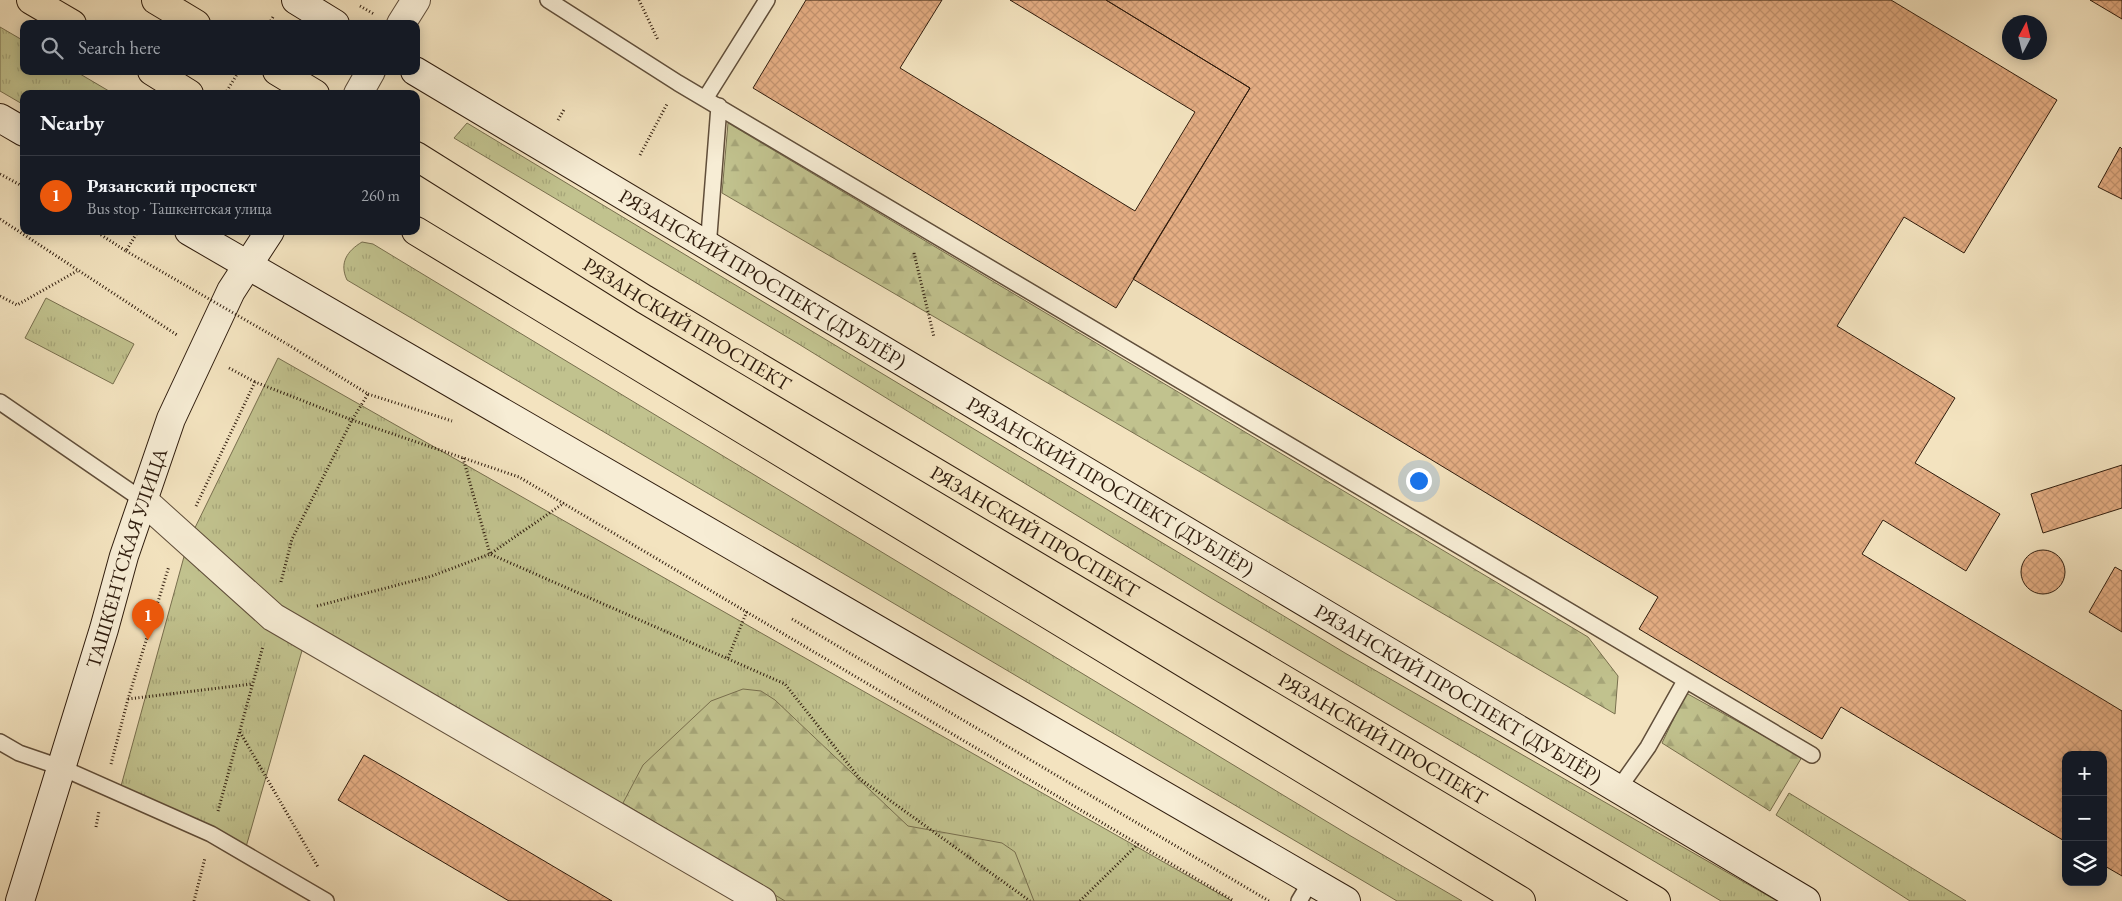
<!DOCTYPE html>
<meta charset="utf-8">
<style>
:root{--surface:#171b24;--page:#20242c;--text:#f1f3f6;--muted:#9ea1a6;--line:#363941;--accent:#ea580c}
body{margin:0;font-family:"EB Garamond",serif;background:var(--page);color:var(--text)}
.controls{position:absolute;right:15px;bottom:15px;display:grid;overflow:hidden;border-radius:10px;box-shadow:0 2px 12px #0003}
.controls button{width:45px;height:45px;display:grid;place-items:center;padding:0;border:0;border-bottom:1px solid var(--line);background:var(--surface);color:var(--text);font:25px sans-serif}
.compass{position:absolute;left:2002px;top:15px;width:45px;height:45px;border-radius:50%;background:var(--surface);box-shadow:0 2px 12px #0003;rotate:7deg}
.you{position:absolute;left:1418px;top:480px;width:18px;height:18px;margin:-12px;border:4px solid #fff;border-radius:50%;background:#1a73e8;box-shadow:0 0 0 8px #1a73e833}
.badge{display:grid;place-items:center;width:32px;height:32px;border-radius:50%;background:var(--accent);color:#fff;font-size:16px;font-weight:700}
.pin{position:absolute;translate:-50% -41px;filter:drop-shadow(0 1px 2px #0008)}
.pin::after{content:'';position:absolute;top:26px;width:18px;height:15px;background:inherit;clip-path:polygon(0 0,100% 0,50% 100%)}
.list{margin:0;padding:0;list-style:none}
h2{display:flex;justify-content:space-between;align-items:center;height:65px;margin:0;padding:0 20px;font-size:21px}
h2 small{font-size:16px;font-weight:400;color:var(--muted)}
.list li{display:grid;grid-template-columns:32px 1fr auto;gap:15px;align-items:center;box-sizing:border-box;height:80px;padding:0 20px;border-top:1px solid var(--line)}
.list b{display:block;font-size:19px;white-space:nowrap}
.list p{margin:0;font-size:16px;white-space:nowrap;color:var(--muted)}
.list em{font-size:16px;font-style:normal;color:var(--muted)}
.icon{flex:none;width:28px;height:28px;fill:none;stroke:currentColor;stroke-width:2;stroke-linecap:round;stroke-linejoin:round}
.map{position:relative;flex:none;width:2122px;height:901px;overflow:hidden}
.search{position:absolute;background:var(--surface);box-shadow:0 2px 12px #0003;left:20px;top:20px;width:400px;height:55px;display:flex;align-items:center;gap:12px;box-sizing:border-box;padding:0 18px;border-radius:10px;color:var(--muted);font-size:19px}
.panel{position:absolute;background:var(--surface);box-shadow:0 2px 12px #0003;left:20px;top:90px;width:400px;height:145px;border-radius:10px}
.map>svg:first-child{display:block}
</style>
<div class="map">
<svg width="2122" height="901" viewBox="0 0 2122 901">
<defs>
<pattern id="grass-tufts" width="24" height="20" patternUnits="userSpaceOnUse" patternTransform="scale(1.25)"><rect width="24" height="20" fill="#c1c28e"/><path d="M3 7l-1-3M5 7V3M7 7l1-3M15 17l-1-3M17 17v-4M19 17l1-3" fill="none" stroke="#a6a679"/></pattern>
<pattern id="forest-firs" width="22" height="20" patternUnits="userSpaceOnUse" patternTransform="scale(1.25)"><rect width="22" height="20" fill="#c1c28e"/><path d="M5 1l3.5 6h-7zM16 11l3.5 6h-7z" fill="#a6a679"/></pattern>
<pattern id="building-cross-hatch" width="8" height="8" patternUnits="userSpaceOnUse" patternTransform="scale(1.25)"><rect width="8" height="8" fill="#e4ad83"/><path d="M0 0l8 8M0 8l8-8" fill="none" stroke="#c49470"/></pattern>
</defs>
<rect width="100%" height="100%" fill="#f3e3bf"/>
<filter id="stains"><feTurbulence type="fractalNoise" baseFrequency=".004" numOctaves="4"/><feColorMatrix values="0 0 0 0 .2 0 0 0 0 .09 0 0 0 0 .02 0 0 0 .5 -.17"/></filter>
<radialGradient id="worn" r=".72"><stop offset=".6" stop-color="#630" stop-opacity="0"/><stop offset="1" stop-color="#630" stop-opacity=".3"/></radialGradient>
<!-- grass -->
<path fill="url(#grass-tufts)" stroke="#786f4e" d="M0 27 24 41V71H75L114 94H24V105L0 91Z
M467 123 1345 653 1777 901H1721L1211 598 797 343 454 138Z
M362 242 373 244 1349 835 1462 901H1397L347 280C339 263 347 251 362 242Z
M46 298 134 344 113 384 25 338Z
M278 358 1232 901H773L307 633 244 854 118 797 188 542Z
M1789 793 1966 901H1910L1776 815Z"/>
<!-- forest -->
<path fill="url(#forest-firs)" stroke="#786f4e" d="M728 123 1588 637 1618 676 1615 714 722 193Z
M743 689 761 691 775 700 908 826 1002 843 1015 852 1034 901H785L623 803 643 765 711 701Z
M1686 693 1802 757 1770 811 1662 743Z"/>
<!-- building -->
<path fill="url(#building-cross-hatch)" stroke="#2f1c0d" d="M806 0H942L900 68 1135 211 1195 112 1010 0H1106L1250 88 1116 308 753 88Z
M1106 0H1891L2057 100 1964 253 1904 217 1837 326 1955 398 1915 463 2000 514 1966 571 1883 520 1862 554 2122 711V876L2103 865V755H2066V842L1841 707 1822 739 1639 629 1658 597 1133 279 1250 88Z
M2090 0H2122V19Z
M2120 147 2122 149V199L2098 187Z
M2122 465V508L2043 533 2031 494Z
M2021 572a22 22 0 1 1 44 0a22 22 0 1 1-44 0Z
M2115 567 2122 571V632L2089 612Z
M364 755 397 774 612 901H509L338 800Z"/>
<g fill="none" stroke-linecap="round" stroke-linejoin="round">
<!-- lane casing -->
<g stroke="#604e3a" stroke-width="18">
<path id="lane" d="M548 0 678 83 1812 755
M705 99 767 0
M708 248 719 106
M0 402 144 501
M0 742 19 753 60 767 211 834 326 901
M1619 788 1648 747 1685 681
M1299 901 1311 881"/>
</g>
<!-- street casing -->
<g stroke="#604e3a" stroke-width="30">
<path id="street" d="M401 24 416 0
M358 94 371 71
M144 501 273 617 762 901"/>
</g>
<!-- secondary casing -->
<g stroke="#2f1c0d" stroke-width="30">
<g id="secondary">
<path d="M296 0 335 24"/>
<path id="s1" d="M415 71 1806 901"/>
<path d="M0 118 24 132"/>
<path d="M189 231 1346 901"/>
<path id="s2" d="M20 901 104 629 124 556 171 419 231 291 270 231"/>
</g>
</g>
<!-- primary casing -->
<g stroke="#2f1c0d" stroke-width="30">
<g id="primary">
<path d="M31 0 72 24"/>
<path d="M156 0 196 24"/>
<path d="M152 71 189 94"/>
<path d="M277 71 315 94"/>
<path id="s3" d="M416 156 644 299 1656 901"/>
<path d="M416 231 1521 901"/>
</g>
</g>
<!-- path -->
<path stroke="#2f1c0d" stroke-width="3" stroke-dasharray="1 2.5" stroke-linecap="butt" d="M639 0 658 40
M360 6 374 14
M269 24 273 17
M225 94 239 71
M558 120 565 108
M640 155 667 104
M0 174 24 187
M0 219 177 335
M95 231 126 251 138 231
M914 253 934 337
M0 296 17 305 77 271
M229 368 255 382
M368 394 452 421
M463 458 490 554 564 503
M196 506 255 382 352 420 519 477 1234 901
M281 582 292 539 352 420 368 394 287 344
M317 606 432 576 490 554 785 684 860 779 1030 901
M792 619 1269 901
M728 658 747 611
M128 699 252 684
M240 732 318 867
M111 764 128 699 169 566
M218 811 263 646
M96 827 99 811
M194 901 205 858
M1080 901 1138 844"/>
<!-- lane -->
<use href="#lane" stroke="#f7edd5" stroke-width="15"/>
<!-- street -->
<use href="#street" stroke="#f7edd5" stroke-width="28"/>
<!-- secondary -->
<use href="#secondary" stroke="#f7edd5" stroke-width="28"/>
<!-- primary -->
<use href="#primary" stroke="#f3e3bf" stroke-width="28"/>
<!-- path-bridge -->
<path stroke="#2f1c0d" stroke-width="3" stroke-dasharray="1 2.5" stroke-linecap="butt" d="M126 251 287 344"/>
</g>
<g text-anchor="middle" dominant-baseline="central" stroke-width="4" stroke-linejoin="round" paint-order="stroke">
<!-- street labels -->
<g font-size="20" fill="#2f1c0d" stroke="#f7edd5">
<text stroke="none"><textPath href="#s1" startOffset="405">РЯЗАНСКИЙ ПРОСПЕКТ (ДУБЛЁР)</textPath></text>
<text stroke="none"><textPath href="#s3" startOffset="319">РЯЗАНСКИЙ ПРОСПЕКТ</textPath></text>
<text stroke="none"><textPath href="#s1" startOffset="810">РЯЗАНСКИЙ ПРОСПЕКТ (ДУБЛЁР)</textPath></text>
<text stroke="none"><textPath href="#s3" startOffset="724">РЯЗАНСКИЙ ПРОСПЕКТ</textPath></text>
<text stroke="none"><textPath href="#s2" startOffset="359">ТАШКЕНТСКАЯ УЛИЦА</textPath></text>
<text stroke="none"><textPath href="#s1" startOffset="1215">РЯЗАНСКИЙ ПРОСПЕКТ (ДУБЛЁР)</textPath></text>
<text stroke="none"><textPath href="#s3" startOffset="1129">РЯЗАНСКИЙ ПРОСПЕКТ</textPath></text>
</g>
</g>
<rect width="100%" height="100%" filter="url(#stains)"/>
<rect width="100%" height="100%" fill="url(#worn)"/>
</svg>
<div class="controls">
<button>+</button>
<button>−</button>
<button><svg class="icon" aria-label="layers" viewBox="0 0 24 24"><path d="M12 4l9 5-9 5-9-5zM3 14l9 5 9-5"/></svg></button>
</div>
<svg class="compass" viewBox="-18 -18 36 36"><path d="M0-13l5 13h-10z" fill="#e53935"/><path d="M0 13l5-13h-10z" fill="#9ea1a6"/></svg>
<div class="you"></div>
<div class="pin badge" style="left:148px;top:640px">1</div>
<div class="search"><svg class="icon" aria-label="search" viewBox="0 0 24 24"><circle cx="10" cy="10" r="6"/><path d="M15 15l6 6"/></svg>Search here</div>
<section class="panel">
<h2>Nearby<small></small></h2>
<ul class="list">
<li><span class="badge">1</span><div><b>Рязанский проспект</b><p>Bus stop · Ташкентская улица</p></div><em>260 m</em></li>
</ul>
</section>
</div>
